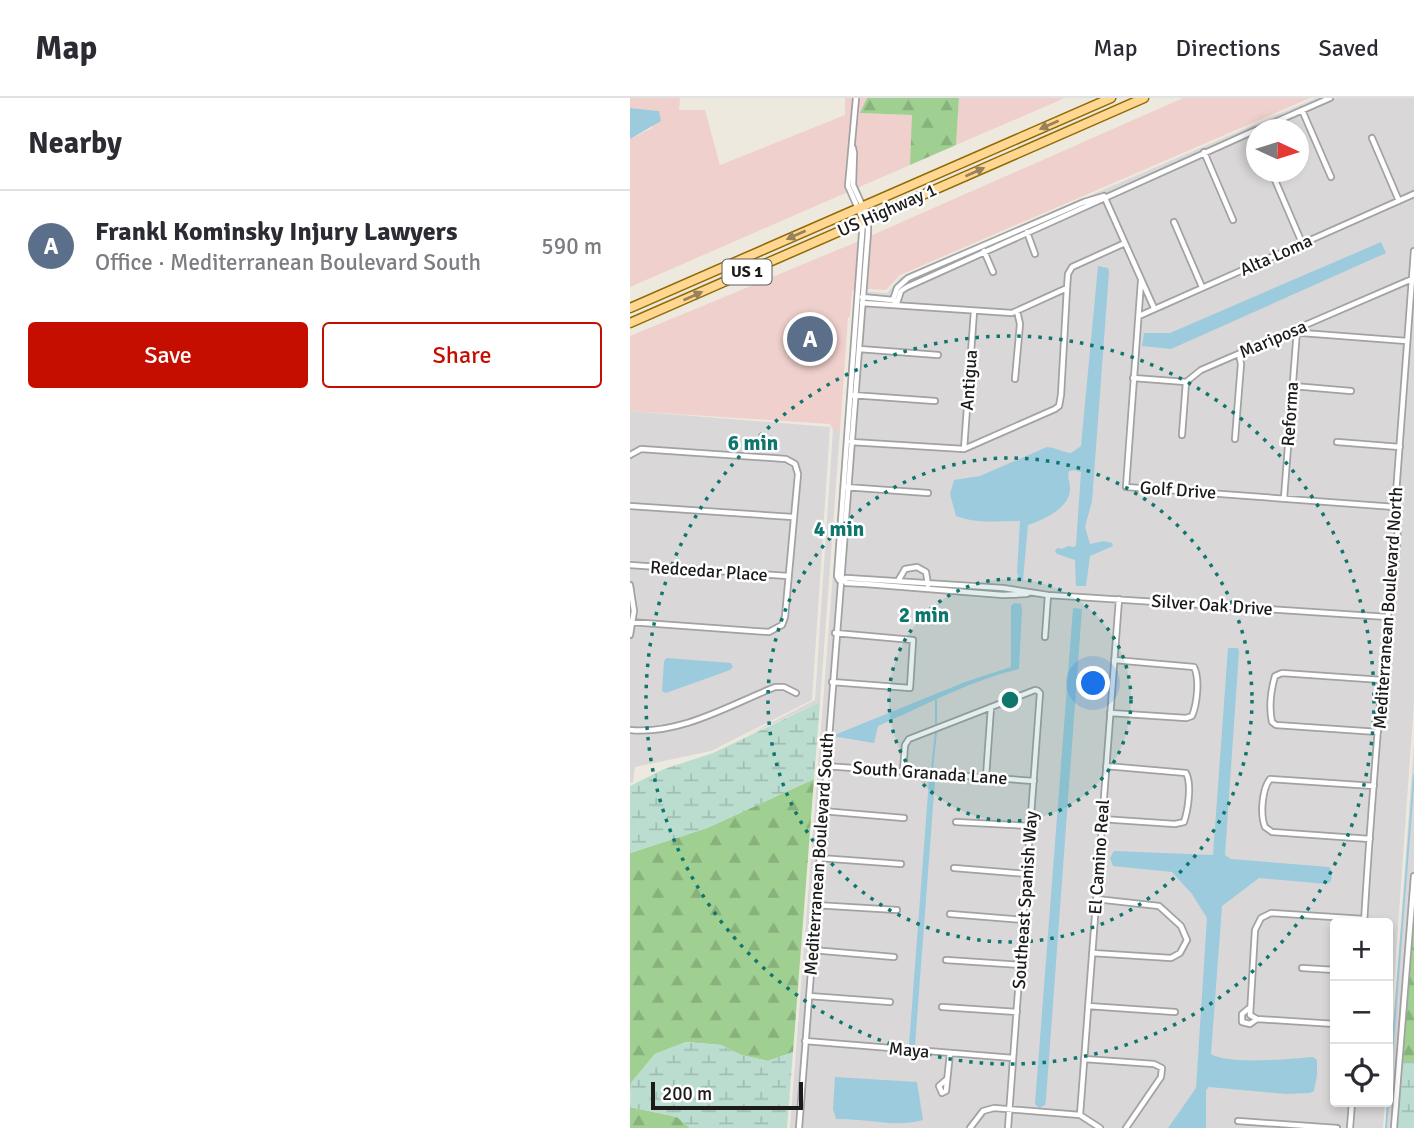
<!DOCTYPE html>
<meta charset="utf-8">
<style>
:root{--surface:#fff;--page:#f7f7f7;--text:#2b2b33;--muted:#7c7c81;--line:#e1e1e2;--accent:#c50d00}
body{margin:0;font-family:Signika,sans-serif;background:var(--page);color:var(--text)}
.controls{position:absolute;right:21px;bottom:21px;display:grid;overflow:hidden;border-radius:7px;box-shadow:0 4px 10px #0003}
.controls button{width:63px;height:63px;display:grid;place-items:center;padding:0;border:0;border-bottom:2px solid var(--line);background:var(--surface);color:var(--text);font:35px sans-serif}
.compass{position:absolute;left:616px;top:21px;width:63px;height:63px;border-radius:50%;background:var(--surface);box-shadow:0 4px 10px #0003;rotate:94deg}
.scale{position:absolute;left:21px;bottom:18px;width:152px;box-sizing:border-box;padding-left:7px;border:4px solid #1b1b1b;border-top:0;font-size:19px;line-height:24px;white-space:nowrap;color:#1b1b1b;-webkit-text-stroke:5px #fff;paint-order:stroke}
.you{position:absolute;left:464px;top:586px;width:24px;height:24px;margin:-18px;border:5px solid #fff;border-radius:50%;background:#1a73e8;box-shadow:0 0 0 10px #1a73e833}
.badge{display:grid;place-items:center;width:46px;height:46px;border-radius:50%;background:var(--accent);color:#fff;font-size:23px;font-weight:700}
.pin{position:absolute;translate:-50% -50%;border:4px solid #fff;box-shadow:0 2px 7px #0006}
.list{margin:0;padding:0;list-style:none}
h2{display:flex;justify-content:space-between;align-items:center;height:91px;margin:0;padding:0 28px;font-size:30px}
h2 small{font-size:23px;font-weight:400;color:var(--muted)}
.list li{display:grid;grid-template-columns:46px 1fr auto;gap:21px;align-items:center;box-sizing:border-box;height:112px;padding:0 28px;border-top:2px solid var(--line)}
.list b{display:block;font-size:26px;white-space:nowrap}
.list p{margin:0;font-size:23px;white-space:nowrap;color:var(--muted)}
.list em{font-size:23px;font-style:normal;color:var(--muted)}
.actions{display:flex;gap:14px;padding:21px 28px}
.actions a{flex:1;padding:16px 0;border:2px solid var(--accent);border-radius:7px;text-align:center;font-size:24px;color:var(--accent)}
.actions .main{background:var(--accent);color:#fff}
.icon{flex:none;width:38px;height:38px;fill:none;stroke:currentColor;stroke-width:2;stroke-linecap:round;stroke-linejoin:round}
.map{position:relative;flex:none;width:784px;height:1030px;overflow:hidden}
header{display:flex;align-items:center;gap:42px;box-sizing:border-box;height:98px;padding:0 35px;background:var(--surface);border-bottom:2px solid var(--line)}
header strong{font-size:33px}
nav{display:flex;gap:38px;margin-inline-start:auto;font-size:24px}
main{display:flex}
aside{flex:1;background:var(--surface)}
.map>svg:first-child{display:block}
</style>
<header>
<strong>Map</strong>
<nav><a>Map</a><a>Directions</a><a>Saved</a></nav>
</header>
<main>
<aside>
<h2>Nearby<small></small></h2>
<ul class="list">
<li><span class="badge" style="background:#5c6f8a">A</span><div><b>Frankl Kominsky Injury Lawyers</b><p>Office · Mediterranean Boulevard South</p></div><em>590 m</em></li>
</ul>
<div class="actions"><a class="main">Save</a><a>Share</a></div>
</aside>
<div class="map">
<svg width="784" height="1030" viewBox="0 0 784 1030">
<defs>
<pattern id="forest-firs" width="22" height="20" patternUnits="userSpaceOnUse" patternTransform="scale(1.75)"><rect width="22" height="20" fill="#9fcf91"/><path d="M5 1l3.5 6h-7zM16 11l3.5 6h-7z" fill="#88b17c"/></pattern>
<pattern id="wetland-marsh" width="20" height="14" patternUnits="userSpaceOnUse" patternTransform="scale(1.75)"><rect width="20" height="14" fill="#bbddcf"/><path d="M1 5h8M5 5V1M11 12h8M15 12V8" fill="none" stroke="#a0bdb1"/></pattern>
</defs>
<rect width="100%" height="100%" fill="#ede9df"/>
<!-- residential -->
<path fill="#d9d7d7" fill-rule="evenodd" d="M686 0H784V604L758 969V825H705V1004H755L753 1030H160L225 193 257 195 271 179ZM626 32H668V74H626Z
M0 313 200 329 182 602 81 653 5 669 3 684 0 685Z
M203 332H210L190 604 114 639 185 602Z
M784 644V784L773 964H770L766 1030H756Z"/>
<!-- commercial -->
<path fill="#f0d0cc" d="M0 0H50L49 12H75L90 67 215 17V0H237L231 15 283 17 280 67 227 90V55L224 47 220 48 217 54 216 68 215 87 218 94 0 189V41L22 30 28 13 0 10Z
M329 0H435L326 47Z
M553 0H680L270 177 256 192 236 191 240 138Z
M229 143 226 191 222 193 220 218 218 220 210 332H203L200 326 0 313V238Z"/>
<!-- forest -->
<path fill="url(#forest-firs)" d="M237 0H329L326 47 280 67 282 17 230 15Z
M184 681 163 954 138 963 111 957 91 947 56 944 25 956 1 985 0 998V755L77 730Z
M784 784V964H773Z
M0 1009 47 1019 60 1030H0Z"/>
<!-- wetland -->
<path fill="url(#wetland-marsh)" d="M190 604 184 681 77 730 0 755V688L34 671 83 655Z
M56 944 91 947 111 957 138 963 163 954 157 1030H60L47 1019 0 1009 1 985 25 956Z
M769 964H784V1030H766Z"/>
<!-- water -->
<path fill="#9ccbde" d="M0 10 29 13 31 23 0 41Z
M751 144 756 155 541 251 512 248 514 235H540Z
M468 168 478 170 479 174 462 403 455 429 460 446 474 443 482 445 483 448 460 458 456 488H446L445 462 427 456 425 453 427 450 432 451 438 448 444 449 446 447 451 374 444 372 439 373C437 379 440 383 440 390 441 410 413 422 398 427L393 482 390 484 387 474 390 423C368 423 347 426 326 418L320 396 324 382 350 378 417 349C427 350 432 354 441 355L451 348Z
M384 505 391 506 392 511 389 571C339 583 294 608 248 628L244 645 202 638 335 584 381 569V508Z
M443 510 452 511 416 1001 415 1007 409 1010 405 1006Z
M598 550H608L609 553 595 757 601 761 699 769 702 773 701 783 697 786 629 780 592 808 581 956C599 967 660 961 683 959L687 962V977L684 993 680 995 656 996 579 989 576 992V1030H538L566 990 577 820 562 796 542 774 483 768 480 760 484 753 583 757Z
M37 560 101 565 103 569 100 572 36 595 32 593 34 563Z
M299 682H305L285 947H279Z
M205 979 287 984 293 1022C264 1030 235 1020 206 1021L203 1011Z"/>
<g fill="none" stroke-linecap="round" stroke-linejoin="round">
<!-- stream -->
<path stroke="#9ccbde" stroke-width="2" d="M306 602V625
M302 671 306 634
M756 1030 784 677"/>
<!-- street casing -->
<g stroke="#a2a2a2" stroke-width="8">
<path id="street" d="M672 12 701 79
M627 32 700 0
M742 40 769 103
M574 54 603 122
M645 82 672 145
M474 98 524 210
M544 124 572 189
M397 134 405 156
M354 153 363 174
M511 183 496 389 765 409
M232 199 263 202 267 205 271 193 277 189 626 32
M263 202 267 190 278 180 454 104 474 98
M232 205 382 215 437 190 438 176 442 169 495 145
M509 218 784 96
M229 251 308 257
M503 280 556 284 571 272 782 181
M385 281 390 226 387 213
M663 288 721 293
M222 297 305 303
M552 337 556 284
M605 341 611 266 609 256
M221 344 334 351 425 311 429 308 431 297 437 190
M707 344 770 349
M334 351 344 213
M0 357 11 351 156 361 165 366 168 376 155 519 152 527 139 534 0 524
M215 389 298 395
M654 400 667 232 672 235 777 243
M0 408 163 419
M0 467 158 478
M209 482 217 480 373 490 418 497 758 519
M209 482 207 478 233 122 218 88 226 0
M214 482 216 485 236 486 373 497 397 496
M268 483 275 471 287 469 296 474 298 487
M0 487 4 513 0 537
M415 539 418 497
M202 584 280 590 283 542 205 535
M480 615 556 620 562 618C567 606 570 581 564 569L484 562
M0 632C50 637 100 607 145 589H154L166 595
M748 634 646 627 642 624C639 610 641 592 645 578L652 575 752 582
M195 668 404 683
M273 673 275 647 279 641 405 592 408 593
M356 679 361 609
M192 713 274 720
M471 721 545 726 554 724C558 712 562 686 556 675L476 668
M326 724 400 728
M740 741 642 734 635 729C630 717 632 691 640 681L744 688
M189 760 271 766
M324 770 397 776
M185 807 267 812
M320 816 394 822
M734 825C740 726 748 626 757 526 760 496 773 436 765 409L784 153
M182 852 264 859
M462 855 541 860 550 855 557 842 551 828 529 808 466 801
M316 862 390 867
M672 870 705 872
M179 898 260 904
M458 908 545 914
M312 909 387 914
M618 911 612 916V924L620 926 627 921
M705 926 627 921 620 917 625 832 631 820 641 815 734 821
M175 943 383 960
M454 961 524 966 532 970 531 979 496 1030
M317 981 309 988 312 995 316 993 320 955
M450 1017 489 501
M608 1023 707 1030
M169 1030 238 134V120L223 87 224 55 223 50
M340 1030 353 1013 364 1010 450 1017 470 1030
M378 1030 410 595 408 593
M720 1030 722 1004
M764 1030 784 778"/>
</g>
<!-- primary casing -->
<g stroke="#916b00" stroke-width="11">
<path id="primary" d="M0 210 481 0
M0 225 514 0"/>
</g>
<!-- street -->
<use href="#street" stroke="#fff" stroke-width="4.5"/>
<!-- primary -->
<use href="#primary" stroke="#ffd792" stroke-width="8"/>
</g>
<!-- one-way arrows -->
<defs><path id="oneway-solid" d="M-6-.8H1V-3.2L6.5 0L1 3.2V.8H-6Z" transform="scale(1.75)"/></defs>
<g fill="#98825c">
<use href="#oneway-solid" transform="translate(419 27) rotate(156)"/>
<use href="#oneway-solid" transform="translate(345 74) rotate(-24)"/>
<use href="#oneway-solid" transform="translate(166 137) rotate(156)"/>
<use href="#oneway-solid" transform="translate(63 198) rotate(-24)"/>
</g>
<!-- distance rings -->
<circle cx="380" cy="602" r="121" fill="#0f766e" fill-opacity=".12"/>
<g fill="none" stroke="#0f766e" stroke-width="3.5" stroke-dasharray="3.5 7">
<circle cx="380" cy="602" r="121"/>
<circle cx="380" cy="602" r="242"/>
<circle cx="380" cy="602" r="364"/>
</g>
<g text-anchor="middle" dominant-baseline="central" stroke-width="5" stroke-linejoin="round" paint-order="stroke">
<!-- shield labels -->
<rect fill="#fff" stroke="#5f5f5f" stroke-width="2" x="92.5" y="161.5" width="49" height="25" rx="5"/>
<g font-size="16" font-weight="bold" fill="#1b1b1b">
<text x="117" y="174">US 1</text>
</g>
<!-- street labels -->
<g font-size="18" fill="#1b1b1b" stroke="#fff">
<text transform="translate(257 112) rotate(-24)">US Highway 1</text>
<text transform="translate(646 157) rotate(-24)">Alta Loma</text>
<text transform="translate(643 241) rotate(-23)">Mariposa</text>
<text transform="translate(339 282) rotate(-86)">Antigua</text>
<text transform="translate(660 316) rotate(-86)">Reforma</text>
<text transform="translate(548 392) rotate(4)">Golf Drive</text>
<text transform="translate(79 473) rotate(4)">Redcedar Place</text>
<text transform="translate(582 507) rotate(4)">Silver Oak Drive</text>
<text transform="translate(758 510) rotate(-86)">Mediterranean Boulevard North</text>
<text transform="translate(300 675) rotate(4)">South Granada Lane</text>
<text transform="translate(189 756) rotate(-86)">Mediterranean Boulevard South</text>
<text transform="translate(469 759) rotate(-86)">El Camino Real</text>
<text transform="translate(395 802) rotate(-86)">Southeast Spanish Way</text>
<text transform="translate(279 952) rotate(5)">Maya</text>
</g>
</g>
<circle cx="380" cy="602" r="10" fill="#0f766e" stroke="#fff" stroke-width="3.5"/>
<g font-size="21" text-anchor="middle" font-weight="bold" fill="#0f766e" stroke="#fff" stroke-width="5" stroke-linejoin="round" paint-order="stroke">
<text x="123" y="352">6 min</text>
<text x="209" y="438">4 min</text>
<text x="294" y="524">2 min</text>
</g>
</svg>
<div class="controls">
<button>+</button>
<button>−</button>
<button><svg class="icon" aria-label="locate" viewBox="0 0 24 24"><circle cx="12" cy="12" r="6"/><path d="M12 2v4M12 18v4M2 12h4M18 12h4"/></svg></button>
</div>
<svg class="compass" viewBox="-18 -18 36 36"><path d="M0-13l5 13h-10z" fill="#e53935"/><path d="M0 13l5-13h-10z" fill="#7c7c81"/></svg>
<div class="scale">200 m</div>
<div class="you"></div>
<div class="pin badge" style="left:180px;top:241px;background:#5c6f8a">A</div>
</div>
</main>
